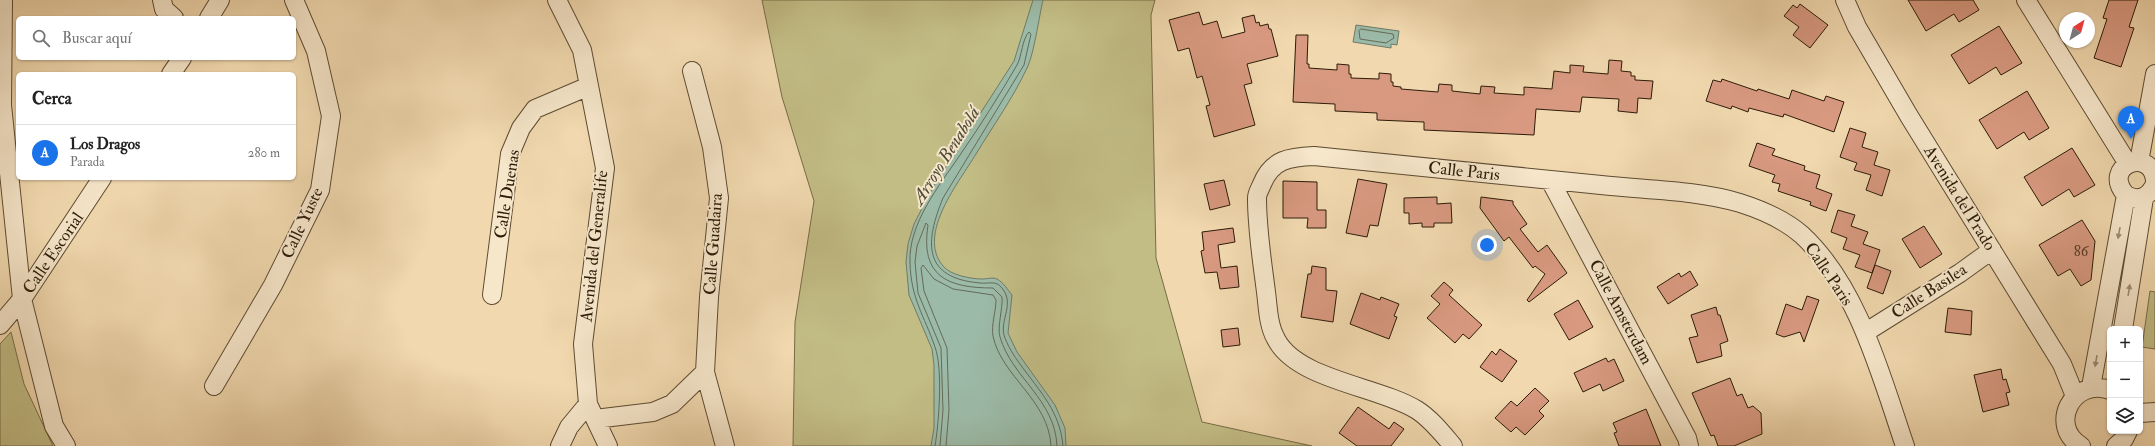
<!DOCTYPE html>
<html lang="es">
<meta charset="utf-8">
<style>
:root{--surface:#fff;--page:#f2f2f2;--text:#222;--muted:#767676;--line:#e0e0e0;--accent:#1a73e8}
body{margin:0;font-family:"IM FELL Double Pica",serif;background:var(--page);color:var(--text)}
.controls{position:absolute;right:12px;bottom:12px;display:grid;overflow:hidden;border-radius:6px;box-shadow:0 1px 3px #0004}
.controls button{width:36px;height:36px;display:grid;place-items:center;padding:0;border:0;border-bottom:1px solid var(--line);background:var(--surface);color:var(--text);font:20px sans-serif}
.compass{position:absolute;left:2059px;top:12px;width:36px;height:36px;border-radius:50%;background:var(--surface);box-shadow:0 1px 3px #0004;rotate:36deg}
.you{position:absolute;left:1487px;top:245px;width:14px;height:14px;margin:-10px;border:3px solid #fff;border-radius:50%;background:#1a73e8;box-shadow:0 0 0 6px #1a73e833}
.badge{display:grid;place-items:center;width:26px;height:26px;border-radius:50%;background:var(--accent);color:#fff;font-size:13px;font-weight:700}
.pin{position:absolute;translate:-50% -33px;filter:drop-shadow(0 1px 2px #0008)}
.pin::after{content:'';position:absolute;top:21px;width:14px;height:12px;background:inherit;clip-path:polygon(0 0,100% 0,50% 100%)}
.list{margin:0;padding:0;list-style:none}
h2{display:flex;justify-content:space-between;align-items:center;height:52px;margin:0;padding:0 16px;font-size:17px}
h2 small{font-size:13px;font-weight:400;color:var(--muted)}
.list li{display:grid;grid-template-columns:26px 1fr auto;gap:12px;align-items:center;box-sizing:border-box;height:56px;padding:0 16px;border-top:1px solid var(--line)}
.list b{display:block;font-size:15px;white-space:nowrap}
.list p{margin:0;font-size:13px;white-space:nowrap;color:var(--muted)}
.list em{font-size:13px;font-style:normal;color:var(--muted)}
.icon{flex:none;width:22px;height:22px;fill:none;stroke:currentColor;stroke-width:2;stroke-linecap:round;stroke-linejoin:round}
.map{position:relative;flex:none;width:2155px;height:446px;overflow:hidden}
.search{position:absolute;background:var(--surface);box-shadow:0 1px 3px #0004;left:16px;top:16px;width:280px;height:44px;display:flex;align-items:center;gap:10px;box-sizing:border-box;padding:0 14px;border-radius:6px;color:var(--muted);font-size:15px}
.panel{position:absolute;background:var(--surface);box-shadow:0 1px 3px #0004;left:16px;top:72px;width:280px;height:108px;border-radius:6px}
.map>svg:first-child{display:block}
</style>
<div class="map">
<svg width="2155" height="446" viewBox="0 0 2155 446">
<rect width="100%" height="100%" fill="#f1d8ae"/>
<filter id="stains"><feTurbulence type="fractalNoise" baseFrequency=".005" numOctaves="4"/><feColorMatrix values="0 0 0 0 .2 0 0 0 0 .09 0 0 0 0 .02 0 0 0 .5 -.17"/></filter>
<radialGradient id="worn" r=".72"><stop offset=".6" stop-color="#630" stop-opacity="0"/><stop offset="1" stop-color="#630" stop-opacity=".3"/></radialGradient>
<!-- green -->
<path fill="#c2bc85" stroke="#776c46" d="M762 0H1155L1151 15 1156 258 1202 422 1312 446H793L795 322 814 201 782 97Z
M2150 291 2155 292V349L2142 347Z
M11 332 24 384 53 446H0V344Z"/>
<!-- water -->
<path fill="#9bbaa7" stroke="#6f7b67" d="M1033 0H1043C1039 17 1034 54 1027 68 1013 98 993 126 976 154 960 181 916 234 943 266 950 275 971 279 982 279 987 279 993 277 997 279 1004 283 1007 289 1012 295L1008 333 1017 352 1055 405 1065 428 1066 446H931L934 428V365L932 349 909 295 906 262 908 244 914 224 933 187 1014 61Z
M1356 25 1399 31 1397 45 1391 44V48L1353 42Z"/>
<g fill="none" stroke-linecap="round" stroke-linejoin="round">
<!-- shore -->
<path stroke="#646b58" stroke-width="1" d="M1361 29 1393 34 1394 38 1386 43 1360 39 1359 31Z
M935 446C939 422 943 369 935 347 924 315 911 299 910 263 908 224 939 186 960 155 980 126 999 96 1017 65 1022 56 1022 39 1029 32L1031 34 1024 65 943 198C925 242 922 278 980 283 989 284 996 280 1002 288 1015 304 1000 319 1004 335 1007 345 1014 356 1020 364 1040 392 1060 411 1063 446
M940 446 943 410 941 348 918 293 915 262 917 246 926 223 928 225C920 276 947 288 993 288L1002 297C1003 308 997 327 1000 337 1012 378 1055 399 1057 446
M946 446 949 410 947 348 924 291 921 268 923 265 934 279 953 289 993 295 996 300C996 311 991 325 993 336 1001 376 1049 400 1051 446"/>
</g>
<!-- building -->
<path fill="#d89980" stroke="#2c1c08" d="M1908 0H1973L1979 10 1959 22 1954 14 1926 31Z
M2109 0H2138L2129 27 2134 28 2121 67 2094 58 2107 19 2103 18Z
M1800 4 1828 25 1810 48 1793 35 1799 27 1784 16 1793 5 1797 8Z
M1199 12 1203 25 1217 21 1222 38 1245 32 1242 18 1254 15 1256 23 1259 22 1260 26 1268 24 1269 29H1271L1278 56 1247 64 1252 83 1244 85 1255 125 1214 137 1206 106 1210 105 1202 76 1197 78 1189 48 1178 51 1169 20Z
M1999 26 2022 63 2001 75 1996 67 1969 84 1951 55Z
M1296 35H1308L1307 64H1309V68L1337 70V64L1349 65V74H1351V78L1379 79V73L1391 74V82H1393V86L1401 87V89L1438 92 1439 84 1452 85V91L1480 94 1481 86 1495 87 1494 93 1524 95V87L1552 89 1554 71 1570 73V65L1584 66 1583 72 1608 74 1609 60 1622 61 1621 71 1631 72V76H1635V80L1653 81 1651 99 1638 98 1637 113 1618 111 1619 99 1582 97 1580 112 1536 109 1534 135 1424 130V122L1377 120V113L1335 111V104L1293 102Z
M1722 79 1757 91 1758 89 1789 99 1792 90 1824 101 1826 96 1844 102 1834 132 1784 114 1783 117 1749 108 1748 112 1732 106 1731 109 1706 101 1713 80 1721 82Z
M2027 91 2049 128 2029 140 2024 132 1997 149 1979 120Z
M1850 128 1866 133 1862 147 1878 152 1874 165 1890 170 1882 196 1866 190 1871 175 1854 170 1857 163 1840 157Z
M1757 143 1775 149 1772 155 1805 166 1804 170 1820 175 1816 188 1832 194 1826 211 1810 205 1811 202 1778 191 1780 184 1772 182 1775 175 1749 166Z
M2072 148 2095 185 2074 197 2069 189 2042 206 2024 177Z
M1358 179 1387 184 1378 226 1370 225 1367 237 1346 233Z
M1224 180 1230 205 1210 210 1204 184Z
M1283 181 1317 182V210H1326V228H1307L1308 218H1283Z
M1437 197V204L1451 203 1452 223H1434V227H1422V223L1409 224V213H1404V198Z
M1481 197 1513 201V204L1527 224 1520 229 1538 252 1547 245 1567 273 1529 302 1527 300 1545 274 1535 266 1533 268 1509 237 1504 241 1480 208Z
M1838 210 1855 215 1851 226 1868 232 1863 244 1880 250 1872 273 1855 267 1860 255 1843 249 1847 238 1831 232Z
M2082 220 2095 241 2091 280 2081 286 2070 269 2058 276 2039 245Z
M1924 226 1942 254 1920 268 1902 239Z
M1233 228 1235 242 1218 245 1221 268 1237 266 1239 287 1220 289 1217 272 1205 273 1201 251 1204 250 1202 232Z
M1875 265 1891 271 1883 294 1867 288Z
M1312 266 1326 268V290L1337 291 1333 322 1301 317 1308 274H1311Z
M1690 271 1698 285 1668 304 1657 287 1679 273 1681 277Z
M1444 282 1453 290 1449 295 1482 325 1469 339 1463 334 1455 343 1427 318 1440 304 1431 296Z
M1361 293 1380 300 1381 297 1399 304 1394 316 1397 317 1389 339 1350 324Z
M1807 296 1819 300 1804 342 1800 332 1784 337 1776 334 1786 304 1802 310Z
M1578 300 1593 327 1569 340 1554 314Z
M1716 307 1718 315H1720L1728 341 1720 344 1722 356 1697 363 1689 338 1698 336 1691 315Z
M1948 308 1972 311 1971 335 1945 332Z
M1238 328 1240 345 1223 347 1221 330Z
M1500 349 1517 361 1502 382 1480 367 1492 351 1496 355Z
M1606 358 1608 362 1614 359 1624 381 1603 391 1600 384 1583 392 1574 373Z
M2001 369 2003 380 2006 379 2010 392 2006 393 2009 405 1983 412 1974 375Z
M1730 378 1737 396 1742 394 1748 408 1753 406 1761 413 1762 434 1734 446H1718L1714 435 1711 436 1692 393Z
M1535 388 1549 401 1539 411 1544 416 1525 435 1516 427 1511 432 1495 418 1511 401 1517 406Z
M1358 407 1389 429 1394 422 1404 429 1391 446H1357L1339 433Z
M1646 409 1661 446H1619L1614 433 1617 432 1613 423Z"/>
<g fill="none" stroke-linecap="round" stroke-linejoin="round">
<!-- minor casing -->
<g stroke="#5d4b32" stroke-width="20">
<path id="minor" d="M3 0 2 105 22 299 54 426 66 446
M162 0 164 9 174 18
M557 0 582 50 605 168 583 344 588 404 608 446
M1845 0 1857 27 1909 116 2062 364 2075 396
M2026 0 2128 164
M209 18 220 0
M692 71 712 147 719 198 709 297 705 372 725 446
M171 74 182 58
M2139 162 2155 74
M1550 180 1687 438 1689 446
M2155 180C2151 146 2100 166 2126 195 2139 202 2149 197 2155 184
M492 295 510 154 521 128 535 109 589 86
M0 325 22 299 102 178
M2123 329 2144 198
M1866 332 1960 273 1992 250
M214 386 273 285 320 190 331 116 316 51 294 0
M2091 387 2126 195
M2140 413 2155 412
M595 419 653 412 672 404 705 372
M560 446 569 427 588 404
M1453 446C1442 433 1431 419 1417 410 1378 386 1297 380 1276 339 1268 325 1268 307 1266 292 1262 260 1257 230 1257 198 1257 193 1260 189 1262 184 1272 159 1290 157 1314 156 1409 166 1505 175 1601 185 1645 190 1697 190 1740 203 1762 210 1785 220 1802 235 1858 287 1881 376 1905 446
M2081 446C2048 426 2072 377 2110 390
M2116 446 2124 439 2128 431"/>
</g>
<!-- minor -->
<use href="#minor" stroke="#f6e6ca" stroke-width="18"/>
</g>
<!-- one-way arrows -->
<defs><path id="oneway-solid" d="M-6-.8H1V-3.2L6.5 0L1 3.2V.8H-6Z"/></defs>
<g fill="#9b8b73">
<use href="#oneway-solid" transform="translate(2119 233) rotate(100)"/>
<use href="#oneway-solid" transform="translate(2129 290) rotate(-81)"/>
<use href="#oneway-solid" transform="translate(2096 361) rotate(100)"/>
</g>
<g text-anchor="middle" dominant-baseline="central" stroke-width="4" stroke-linejoin="round" paint-order="stroke">
<!-- number labels -->
<g font-size="15" fill="#573b26">
<text x="2081" y="251">86</text>
</g>
<!-- street labels -->
<g font-size="17" fill="#2c1c08" stroke="#f6e6ca">
<text transform="translate(1464 171) rotate(6)">Calle Paris</text>
<text transform="translate(507 194) rotate(-81)">Calle Duenas</text>
<text transform="translate(1960 198) rotate(58)">Avenida del Prado</text>
<text transform="translate(302 223) rotate(-65)">Calle Yuste</text>
<text transform="translate(713 244) rotate(-86)">Calle Guadaira</text>
<text transform="translate(594 246) rotate(-84)">Avenida del Generalife</text>
<text transform="translate(53 253) rotate(-56)">Calle Escorial</text>
<text transform="translate(1829 274) rotate(56)">Calle Paris</text>
<text transform="translate(1929 291) rotate(-33)">Calle Basilea</text>
<text transform="translate(1621 312) rotate(62)">Calle Amsterdam</text>
</g>
<!-- water labels -->
<g font-size="18" font-style="italic" fill="#4d4b38" stroke="#f6e6ca">
<text transform="translate(946 156) rotate(-58)">Arroyo Benabolá</text>
</g>
</g>
<rect width="100%" height="100%" filter="url(#stains)"/>
<rect width="100%" height="100%" fill="url(#worn)"/>
</svg>
<div class="controls">
<button>+</button>
<button>−</button>
<button><svg class="icon" aria-label="layers" viewBox="0 0 24 24"><path d="M12 4l9 5-9 5-9-5zM3 14l9 5 9-5"/></svg></button>
</div>
<svg class="compass" viewBox="-18 -18 36 36"><path d="M0-13l5 13h-10z" fill="#e53935"/><path d="M0 13l5-13h-10z" fill="#767676"/></svg>
<div class="you"></div>
<div class="pin badge" style="left:2131px;top:139px">A</div>
<div class="search"><svg class="icon" aria-label="search" viewBox="0 0 24 24"><circle cx="10" cy="10" r="6"/><path d="M15 15l6 6"/></svg>Buscar aquí</div>
<section class="panel">
<h2>Cerca<small></small></h2>
<ul class="list">
<li><span class="badge">A</span><div><b>Los Dragos</b><p>Parada</p></div><em>280 m</em></li>
</ul>
</section>
</div>
